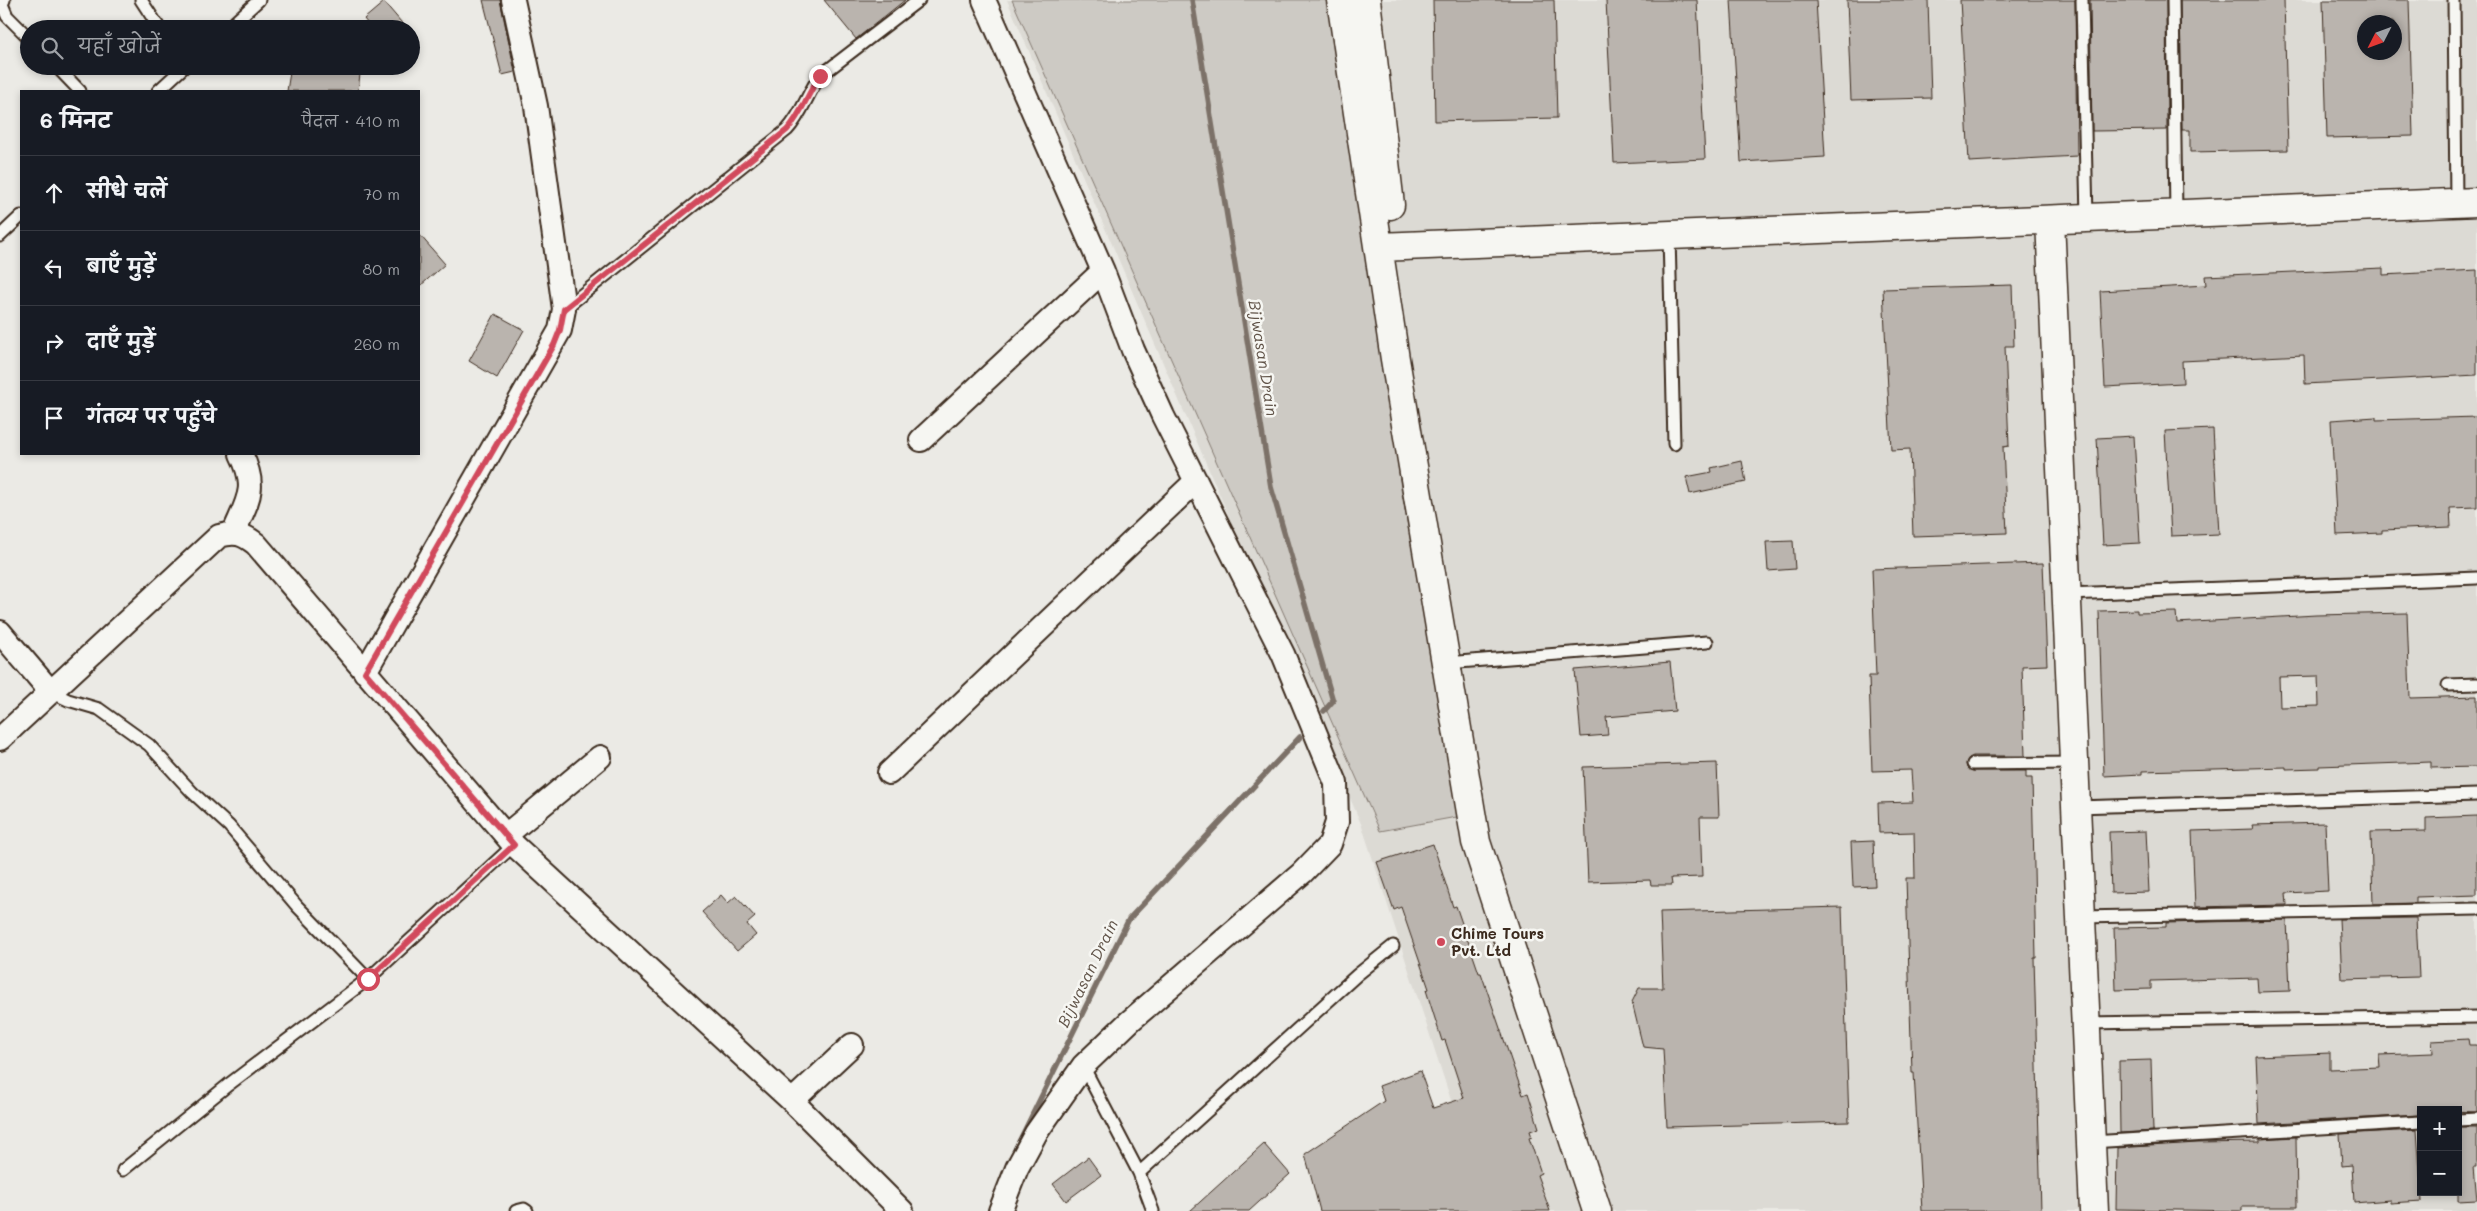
<!DOCTYPE html>
<html lang="hi">
<meta charset="utf-8">
<style>
:root{--surface:#171b24;--page:#242831;--text:#f1f3f6;--muted:#9ea1a6;--line:#363941}
body{margin:0;font-family:Mali,"Playpen Sans Deva",sans-serif;background:var(--page);color:var(--text)}
.controls{position:absolute;right:15px;bottom:15px;display:grid;overflow:hidden;border-radius:0px;box-shadow:0 2px 8px #0003}
.controls button{width:45px;height:45px;display:grid;place-items:center;padding:0;border:0;border-bottom:1px solid var(--line);background:var(--surface);color:var(--text);font:25px sans-serif}
.compass{position:absolute;left:2357px;top:15px;width:45px;height:45px;border-radius:50%;background:var(--surface);box-shadow:0 2px 8px #0003;rotate:228deg}
.stop{position:absolute;width:15px;height:15px;margin:-11px;border:4px solid #d1495b;border-radius:50%;background:#fff}
.stop.end{background:#d1495b;border-color:#fff;box-shadow:0 1px 5px #0008}
.list{margin:0;padding:0;list-style:none}
h2{display:flex;justify-content:space-between;align-items:center;height:65px;margin:0;padding:0 20px;font-size:21px}
h2 small{font-size:16px;font-weight:400;color:var(--muted)}
.list li{display:grid;grid-template-columns:32px 1fr auto;gap:15px;align-items:center;box-sizing:border-box;height:75px;padding:0 20px;border-top:1px solid var(--line)}
.list b{display:block;font-size:19px;white-space:nowrap}
.list em{font-size:16px;font-style:normal;color:var(--muted)}
.icon{flex:none;width:28px;height:28px;fill:none;stroke:currentColor;stroke-width:2;stroke-linecap:round;stroke-linejoin:round}
.map{position:relative;flex:none;width:2477px;height:1211px;overflow:hidden}
.search{position:absolute;background:var(--surface);box-shadow:0 2px 8px #0003;left:20px;top:20px;width:400px;height:55px;display:flex;align-items:center;gap:12px;box-sizing:border-box;padding:0 18px;border-radius:28px;color:var(--muted);font-size:19px}
.panel{position:absolute;background:var(--surface);box-shadow:0 2px 8px #0003;left:20px;top:90px;width:400px;height:365px;border-radius:0px}
.map>svg:first-child{display:block}
</style>
<div class="map">
<svg width="2477" height="1211" viewBox="0 0 2477 1211">
<rect width="100%" height="100%" fill="#ebeae5"/>
<filter id="ink" filterUnits="userSpaceOnUse"><feTurbulence type="fractalNoise" baseFrequency=".02" numOctaves="2"/><feDisplacementMap in="SourceGraphic" scale="10" xChannelSelector="R" yChannelSelector="G"/><feConvolveMatrix kernelMatrix="1 2 1 2 8 2 1 2 1" color-interpolation-filters="sRGB"/></filter>
<g filter="url(#ink)">
<!-- built -->
<path fill="#dcdad4" fill-rule="evenodd" d="M1007 0H2477V1211H1487L1362 826ZM2364 22H2394V52H2364ZM2421 1110H2458V1192H2421Z"/>
<!-- green -->
<path fill="#cdcac4" stroke="#847a71" d="M1012 0H1342L1401 489 1462 816 1380 831Z"/>
<g fill="none" stroke-linecap="round" stroke-linejoin="round">
<!-- stream -->
<path stroke="#7c7167" stroke-width="5.5" d="M1192 0 1271 487 1333 701 1324 711
M1016 1148 1129 919 1300 737"/>
</g>
<!-- building -->
<path fill="#bab4ae" stroke="#3b2a1e" fill-rule="evenodd" d="M483 0H500L515 72 502 75Z
M824 0H905L856 39Z
M1433 0H1554L1557 118 1435 121Z
M1606 0H1697L1705 159 1614 163Z
M1731 0H1816L1825 157 1741 162Z
M1847 0H1928L1931 98 1851 100Z
M1960 0H2075L2077 156 1969 162Z
M2090 0H2166L2167 130 2092 131Z
M2180 0H2284L2288 150 2190 152V130H2182Z
M2323 0H2409L2413 136 2327 138ZM2364 22H2394V52H2364Z
M384 2 407 29H372L364 19Z
M291 66H351L350 73 360 74 358 91H287Z
M419 234 445 264 419 287Z
M2383 268V275L2477 270V375L2305 384 2304 355 2182 361 2183 383 2105 387 2100 291 2206 285 2205 276Z
M2012 285 2014 346H2005L2009 446 2003 447 2007 533 1913 536 1910 449 1891 450 1883 289Z
M495 314 524 330 497 378 469 361Z
M2376 417V420L2477 417V507L2450 508 2451 527 2382 530V533L2337 535 2331 420Z
M2213 429 2219 534 2171 536 2165 431Z
M2134 436 2140 543 2103 545 2097 438Z
M1742 461 1746 482 1690 494 1686 477 1712 472 1711 468Z
M1793 541 1795 569 1768 571 1766 542Z
M2043 563 2047 665 2022 666 2025 756H1973L1969 758 1966 764 1967 768 1973 771H2026V778H2032L2036 958H2034L2041 1211H1922L1914 1073H1912L1906 878H1915L1914 832 1879 833 1878 803 1913 802 1911 770 1872 771 1869 676H1876L1872 569Z
M2137 610V613L2176 612 2177 623 2316 615 2407 613 2410 698 2477 696V767L2431 768V762L2319 766V768L2286 769V767L2142 771V774L2104 776 2099 611ZM2318 676 2319 706 2280 707 2279 677Z
M1670 662 1675 711 1606 717 1608 735 1581 737 1575 670Z
M1717 763 1719 817H1700L1702 877 1671 878 1672 885H1651L1650 880 1588 882 1583 767Z
M2477 816V895L2416 897V903L2373 904 2371 832 2426 831V818Z
M2325 823 2328 891 2286 893 2287 905 2195 907 2192 831 2253 829 2252 825Z
M2146 831 2149 892 2111 893 2109 832Z
M1873 841 1875 886 1853 887 1851 842Z
M1433 844 1453 907 1456 906 1479 973H1481L1523 1095 1528 1093 1539 1128 1530 1131 1532 1137 1529 1138 1541 1173 1537 1175 1550 1211H1320L1305 1154 1384 1101 1379 1086 1420 1071 1433 1108 1464 1098 1445 1040 1442 1041 1426 990 1429 989 1401 907 1394 910 1377 862Z
M721 895 728 903 736 896 755 917 747 924 756 935 737 951 702 912Z
M1842 907 1849 1122 1667 1127 1663 1049 1643 1047 1632 1002 1639 988H1663L1660 912Z
M2416 918 2419 977 2342 979 2339 919Z
M2287 920 2290 991 2258 992 2257 978 2151 981V989L2116 990 2114 928 2166 927V923Z
M2468 1039 2469 1045H2477V1112L2418 1110V1115L2259 1124 2256 1056 2330 1053V1069L2380 1067 2379 1055 2433 1053 2432 1041Z
M2151 1060 2153 1131 2120 1133 2119 1061Z
M2458 1127H2477V1167H2474L2477 1200 2458 1201Z
M2417 1130 2422 1201 2390 1203V1200L2354 1203 2352 1165 2342 1166 2340 1134Z
M2296 1137 2297 1207H2242V1211L2116 1209 2117 1148 2197 1143 2260 1142V1139Z
M1264 1144 1290 1174 1249 1211H1190Z
M1088 1157 1101 1175 1066 1201 1053 1184Z"/>
<g fill="none" stroke-linecap="round" stroke-linejoin="round">
<!-- service casing -->
<g stroke="#3b2a1e" stroke-width="15">
<path id="service" d="M4 0 2 4 7 16 29 38
M141 0 160 29
M2082 0 2087 218
M2173 0 2176 214
M2454 0 2456 202
M227 29 259 0
M56 66 80 91
M158 91 185 66
M1669 235 1674 444
M0 236 21 216
M564 309 787 130C802 114 807 94 820 76L919 0
M2067 594 2477 578
M1459 662 1707 642
M2448 685 2477 684
M51 692 68 700 99 709 149 745 192 792 229 826 297 906 368 979
M1973 764 2074 763
M2076 807 2477 795
M2081 917 2477 909
M2085 1023 2477 1017
M1083 1066 1139 1173 1153 1211
M2458 1120 2477 1119
M2091 1142 2421 1122
M123 1170 228 1085 368 979 514 845
M1139 1173 1357 975 1393 946
M516 1211 524 1209 527 1211"/>
</g>
<!-- minor casing -->
<g stroke="#3b2a1e" stroke-width="26">
<path id="minor" d="M984 0 1103 271 1133 350 1163 416 1283 654 1336 783 1337 822 1330 844 1302 873 1130 1021 1083 1066 1036 1133 1017 1168 1000 1211
M921 440 1103 271
M234 532C248 499 258 488 241 454
M0 632 51 692
M365 672 560 330 564 309 536 106 513 0
M0 739 219 536C236 531 243 534 256 544L514 845 792 1101 902 1211
M889 773 1196 481
M506 835 600 757
M792 1101 852 1045"/>
</g>
<!-- tertiary casing -->
<g stroke="#3b2a1e" stroke-width="31">
<path id="tertiary" d="M1341 0 1395 359 1476 842 1597 1211
M1366 0 1390 205
M2050 220 2094 1211
M1379 247 2477 202"/>
</g>
<!-- service -->
<use href="#service" stroke="#f6f6f2" stroke-width="11"/>
<!-- minor -->
<use href="#minor" stroke="#f6f6f2" stroke-width="22"/>
<!-- tertiary -->
<use href="#tertiary" stroke="#f6f6f2" stroke-width="28"/>
</g>
</g>
<g fill="none" stroke-linecap="round" stroke-linejoin="round" filter="url(#ink)">
<!-- route -->
<path stroke="#d1495b" stroke-width="6" d="M368 979 514 845 365 672 554 345 560 330 564 309 787 130C802 114 807 94 820 76"/>
</g>
<!-- markers -->
<circle fill="#d1495b" stroke="#f6f6f2" stroke-width="2" cx="1441" cy="942" r="5"/>
<g text-anchor="middle" dominant-baseline="central" stroke-width="5" stroke-linejoin="round" paint-order="stroke">
<!-- poi labels -->
<g font-size="15" font-weight="bold" fill="#3b2a1e" stroke="#f6f6f2" text-anchor="start">
<text x="1451" y="933">Chime Tours<tspan x="1451" dy="17">Pvt. Ltd</tspan></text>
</g>
<!-- water labels -->
<g font-size="16" font-style="italic" fill="#615449" stroke="#f6f6f2">
<text transform="translate(1264 358) rotate(81)">Bijwasan Drain</text>
<text transform="translate(1087 973) rotate(-64)">Bijwasan Drain</text>
</g>
</g>
</svg>
<div class="controls">
<button>+</button>
<button>−</button>
</div>
<svg class="compass" viewBox="-18 -18 36 36"><path d="M0-13l5 13h-10z" fill="#e53935"/><path d="M0 13l5-13h-10z" fill="#9ea1a6"/></svg>
<div class="stop" style="left:368px;top:979px"></div>
<div class="stop end" style="left:820px;top:76px"></div>
<div class="search"><svg class="icon" aria-label="search" viewBox="0 0 24 24"><circle cx="10" cy="10" r="6"/><path d="M15 15l6 6"/></svg>यहाँ खोजें</div>
<section class="panel">
<h2>6 मिनट<small>पैदल · 410 m</small></h2>
<ul class="list">
<li><svg class="icon" aria-label="ahead" viewBox="0 0 24 24"><path d="M12 20V5M6 11l6-6 6 6"/></svg><div><b>सीधे चलें</b></div><em>70 m</em></li>
<li><svg class="icon" aria-label="left" viewBox="0 0 24 24"><path d="M17 20v-9H6M10 6l-5 5 5 5"/></svg><div><b>बाएँ मुड़ें</b></div><em>80 m</em></li>
<li><svg class="icon" aria-label="right" viewBox="0 0 24 24"><path d="M7 20v-9h11M14 6l5 5-5 5"/></svg><div><b>दाएँ मुड़ें</b></div><em>260 m</em></li>
<li><svg class="icon" aria-label="arrive" viewBox="0 0 24 24"><path d="M6 21V4h12l-3 4 3 4H6"/></svg><div><b>गंतव्य पर पहुँचे</b></div></li>
</ul>
</section>
</div>
